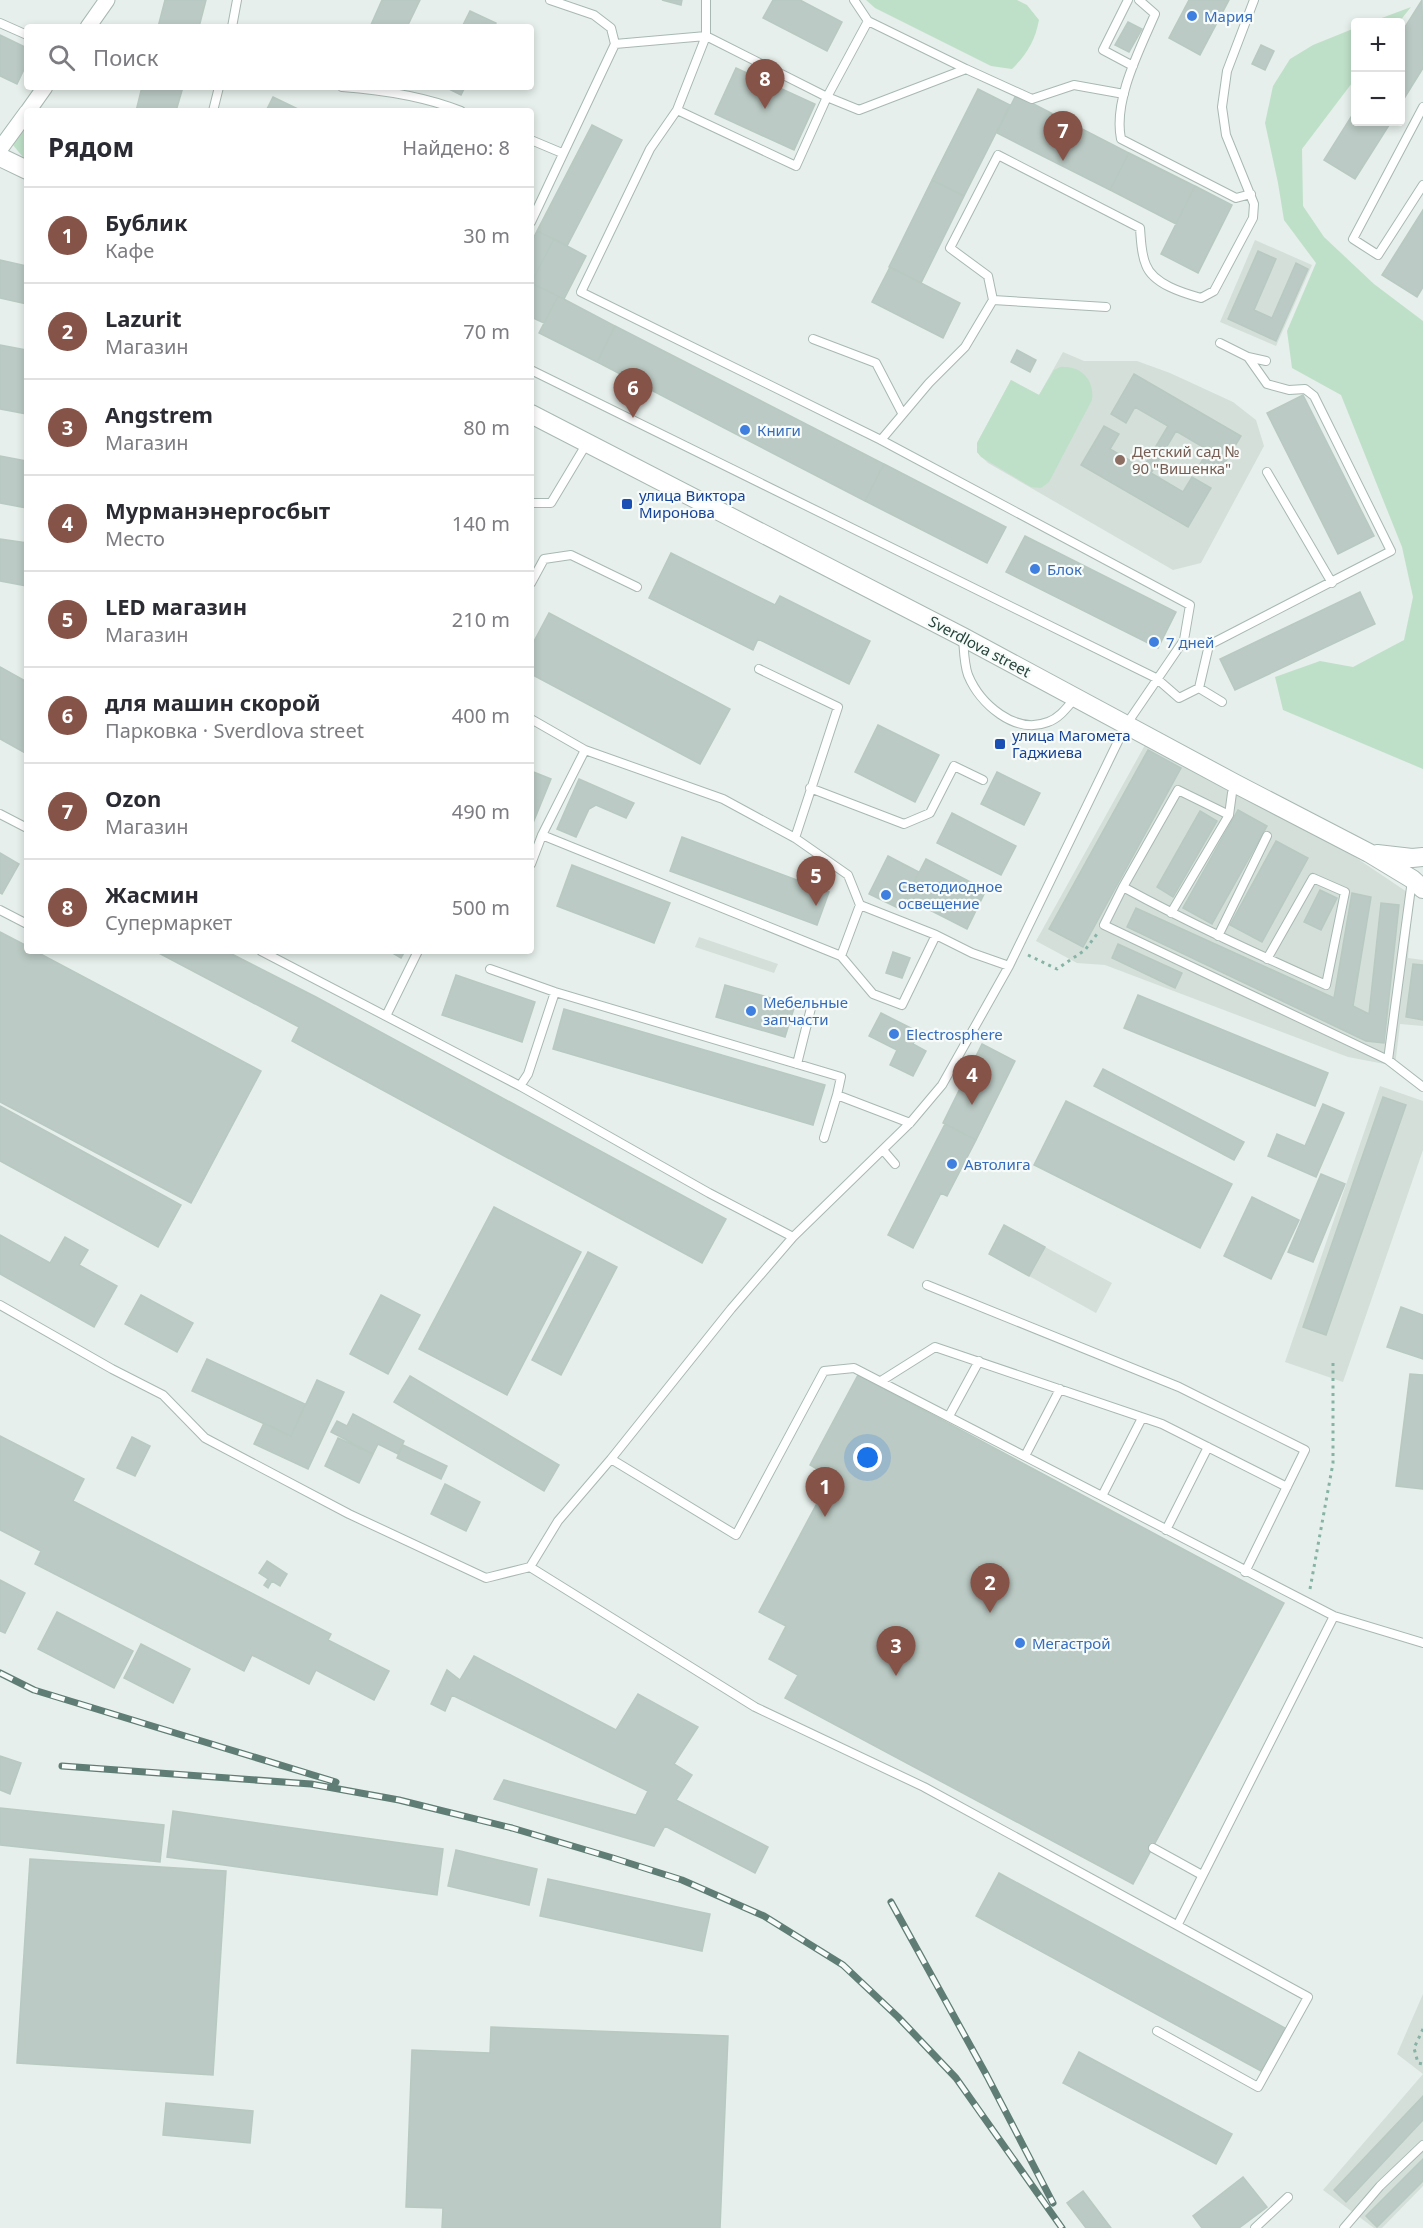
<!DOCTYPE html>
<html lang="ru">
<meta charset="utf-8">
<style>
:root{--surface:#fff;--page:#f7f7f7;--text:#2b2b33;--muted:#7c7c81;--line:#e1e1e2;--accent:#855347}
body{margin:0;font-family:"Noto Sans",sans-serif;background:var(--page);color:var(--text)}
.controls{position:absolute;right:18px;top:18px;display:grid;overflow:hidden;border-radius:6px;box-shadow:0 3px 9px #0003}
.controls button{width:54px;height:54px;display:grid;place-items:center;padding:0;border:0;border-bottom:2px solid var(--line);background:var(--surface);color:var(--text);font:30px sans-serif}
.you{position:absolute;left:868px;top:1458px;width:21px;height:21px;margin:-15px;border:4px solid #fff;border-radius:50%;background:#1a73e8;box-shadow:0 0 0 9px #1a73e833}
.badge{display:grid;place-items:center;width:39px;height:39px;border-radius:50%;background:var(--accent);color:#fff;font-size:20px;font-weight:700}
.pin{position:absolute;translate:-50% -50px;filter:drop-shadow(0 2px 3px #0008)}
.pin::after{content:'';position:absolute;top:32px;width:21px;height:18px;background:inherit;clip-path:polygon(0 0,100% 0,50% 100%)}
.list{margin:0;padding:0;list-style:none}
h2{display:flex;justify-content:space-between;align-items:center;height:78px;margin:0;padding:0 24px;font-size:26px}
h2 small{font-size:20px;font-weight:400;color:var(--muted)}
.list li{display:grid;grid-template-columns:39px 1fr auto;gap:18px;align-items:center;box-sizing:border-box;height:96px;padding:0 24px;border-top:2px solid var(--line)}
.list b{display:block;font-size:22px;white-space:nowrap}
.list p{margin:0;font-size:20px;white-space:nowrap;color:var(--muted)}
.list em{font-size:20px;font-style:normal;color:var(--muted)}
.icon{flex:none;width:33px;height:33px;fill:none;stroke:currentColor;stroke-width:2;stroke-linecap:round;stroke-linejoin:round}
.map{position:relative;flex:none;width:1423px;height:2228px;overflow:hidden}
.search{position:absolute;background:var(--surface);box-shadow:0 3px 9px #0003;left:24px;top:24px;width:510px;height:66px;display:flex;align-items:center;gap:15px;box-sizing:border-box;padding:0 21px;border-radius:6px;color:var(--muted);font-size:22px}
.panel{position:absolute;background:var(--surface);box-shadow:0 3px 9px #0003;left:24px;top:108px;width:510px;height:846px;border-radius:6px}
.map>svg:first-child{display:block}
</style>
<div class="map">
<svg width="1423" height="2228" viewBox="0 0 1423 2228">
<rect width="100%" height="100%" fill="#e6efeb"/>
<!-- built -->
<path fill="#d4dfda" d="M1255 240 1312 265 1276 346 1220 322Z
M1063 352 1084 361H1137L1170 373 1233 402 1256 420 1264 446 1201 563 1173 570 988 463 977 452V443L1011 380 1039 395Z
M1145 745 1349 853 1413 896 1408 958 1423 960V1026L1400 1024 1395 1066 1348 1057 1105 965 1077 963 1036 941Z
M699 937 778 964 774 973 695 947Z
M1380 1086 1423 1101V1150L1343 1382 1285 1362Z
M1045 1247 1112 1283 1096 1313 1029 1276Z
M1423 1994V2074L1397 2054Z
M1423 2074V2186L1382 2228H1374L1323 2190Z"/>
<!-- green -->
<path fill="#bfe0c8" d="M866 0H1017L1027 5 1039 20C1035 41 1027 54 1012 69L991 66 875 8Z
M1411 7 1399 22H1371Z
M1355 28V79L1302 149 1303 206 1324 237 1374 284 1423 321V769L1283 710 1275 677 1320 661 1353 667 1404 640 1413 597 1402 547 1341 395 1292 368 1287 331 1316 263 1284 220 1278 183 1265 123 1273 86 1290 59 1313 45Z
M27 121V162L13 145Z
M1060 367C1080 365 1095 379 1092 400L1049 482 1041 488 1031 487 981 457 977 452V443L1011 380 1039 395 1054 370Z"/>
<!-- building -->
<path fill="#bbcac4" stroke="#b8c9c2" stroke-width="1.5" d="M165 0H206L199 27H158Z
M382 0H420L407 27H370Z
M662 0H682L681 5Z
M773 0H800L842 22 827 51 763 18Z
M1189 0H1229L1200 55 1169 38Z
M1422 0 1423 68 1400 105V35Z
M470 11 496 23 494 27H462Z
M1128 22 1142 29 1129 52 1115 45Z
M0 35 27 48V63L17 84 0 76Z
M1261 45 1274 51 1265 70 1252 64Z
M736 68 815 104 794 150 715 114Z
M142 87H183L176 111H136Z
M445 87H465L461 95Z
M978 89 1010 105 964 196 932 180Z
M1016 95 1129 153 1110 190 997 133Z
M273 97 300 110V111H266Z
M1356 109V122H1391L1355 179 1324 160Z
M592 125 622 140 567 246 537 231Z
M1129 153 1195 186 1176 224 1110 190Z
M932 180 964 196 921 283 889 267Z
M1195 186 1232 205 1198 273 1161 254Z
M1423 210V287L1417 297 1382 275Z
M537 231 554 239 531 283 558 296 544 323 531 317V243Z
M554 239 586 256 564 299 531 283Z
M1258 251 1276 259 1254 310 1272 318 1296 263 1308 269 1276 341 1228 319Z
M0 260 27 266V304L0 298Z
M890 267 960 303 943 338 872 302Z
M558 296 615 326 597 362 539 333Z
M615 326 884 464 865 501 597 362Z
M0 345 27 350V414L0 409Z
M1017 350 1036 360 1030 372 1011 362Z
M1134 374 1241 436 1217 476 1199 466 1208 450 1176 431 1151 473 1183 492 1192 477 1211 488 1188 527 1081 465 1104 426 1119 434 1110 449 1143 468 1168 426 1135 407 1126 423 1111 414Z
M1303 395 1374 536 1338 554 1267 413Z
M0 456 27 461V508L0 503Z
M884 464 1006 527 987 563 865 501Z
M1025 536 1176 612 1158 648 1006 572Z
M0 539 27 543V586L0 581Z
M671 553 775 605 780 596 870 641 849 684 758 639 753 650 649 598Z
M1360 592 1375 624 1235 690 1220 659Z
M549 613 730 709 700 764 531 674V647Z
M0 667 27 682V754L0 739Z
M878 725 939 755 915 802 855 772Z
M1148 750 1181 768 1083 947 1049 929Z
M531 771 551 779 531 828Z
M997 772 1040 793 1024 825 981 804Z
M579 779 634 803 626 818 596 805 589 809 576 837 557 829Z
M1238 810 1267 826 1212 924 1183 908Z
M1200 811 1217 821 1173 897 1157 887Z
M952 813 1016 846 1001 875 937 843Z
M682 837 829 892 817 925 670 871Z
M1276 841 1308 858 1262 942 1230 925Z
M0 853 19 864 2 894 0 893Z
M888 856 919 872 900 909 869 894Z
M926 859 986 890 967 929 906 898Z
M572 865 670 903 654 943 557 906Z
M1320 890 1337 898 1321 930 1304 922Z
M1352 893 1371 897 1353 1006 1369 1014 1381 903 1399 905 1384 1043 1366 1041 1127 927 1136 908 1334 998Z
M0 932 27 946V951H35L261 1071 191 1203 0 1102Z
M1118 944 1182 973 1175 988 1112 958Z
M155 951H226L316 997 726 1219 702 1263 292 1041 299 1027Z
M389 951H405L401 958Z
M893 952 910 958 902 978 886 973Z
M1413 964 1423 965V1020L1406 1017Z
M456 975 535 1002 522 1042 442 1015Z
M725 985 795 1005 785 1037 716 1017Z
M1138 995 1328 1073 1315 1106 1124 1028Z
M564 1009 825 1085 813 1125 553 1049Z
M881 1013 919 1032 913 1044 926 1051 913 1076 890 1065 897 1050 869 1036Z
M982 1044 1015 1061 976 1140 943 1123Z
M1103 1069 1244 1142 1234 1160 1094 1086Z
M1383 1097 1406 1105 1326 1335 1303 1327Z
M1066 1101 1232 1184 1200 1248 1034 1165Z
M1323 1104 1344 1113 1316 1177 1268 1156 1277 1134 1305 1146Z
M0 1106 181 1205 158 1247 0 1161Z
M945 1124 976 1140 947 1196 941 1193 913 1248 888 1235Z
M1321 1174 1345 1184 1313 1262 1288 1252Z
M1252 1197 1299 1220 1271 1279 1224 1256Z
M494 1207 581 1252 507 1395 419 1349Z
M1004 1225 1045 1247 1029 1276 989 1254Z
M0 1235 50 1263 65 1237 88 1250 79 1265 117 1286 94 1327 0 1274Z
M588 1252 617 1267 561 1375 532 1360Z
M141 1295 193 1323 177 1352 125 1324Z
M381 1295 420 1315 388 1374 350 1354Z
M1401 1307 1423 1315V1359L1387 1347Z
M207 1359 305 1404 291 1436 192 1391Z
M1410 1374 1423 1375V1489L1396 1486Z
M858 1375 1284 1603 1133 1884 785 1698 798 1675 769 1659 786 1626 759 1612 831 1477 810 1465Z
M410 1376 559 1465 544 1491 394 1402Z
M317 1380 344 1392 308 1469 254 1444 264 1423 291 1436Z
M353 1414 404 1441 398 1454 378 1444 373 1454 331 1432 337 1421 347 1426Z
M0 1436 84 1479 73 1501 331 1634 328 1640 389 1671 374 1700 316 1670 309 1684 252 1655 244 1671 35 1564 41 1551 0 1530Z
M132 1437 150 1446 135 1476 117 1468Z
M338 1438 373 1454 359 1483 325 1466Z
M403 1445 447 1466 441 1479 397 1458Z
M445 1484 480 1502 466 1531 431 1514Z
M267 1561 287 1574 280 1586 272 1581 268 1588 264 1585 268 1579 259 1573Z
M0 1580 25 1593 5 1633 0 1631Z
M57 1612 133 1651 114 1688 38 1649Z
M141 1644 190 1669 173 1703 124 1678Z
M474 1656 616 1730 638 1694 698 1727 674 1764 692 1775 676 1800 768 1847 755 1873 665 1826 654 1846 494 1799 504 1780 636 1815 648 1791 452 1695 445 1711 431 1704 447 1670 460 1680Z
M0 1756 21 1763 10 1794 0 1790Z
M0 1808 164 1825 160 1862 0 1845Z
M173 1811 443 1849 437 1895 167 1857Z
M456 1850 537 1869 529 1905 448 1886Z
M30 1859 226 1871 213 2075 17 2063Z
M999 1873 1285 2028 1261 2071 976 1916Z
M548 1879 710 1914 702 1951 540 1916Z
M491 2027 728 2036 720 2228H442L443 2208 406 2207 412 2050 490 2053Z
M1079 2052 1232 2134 1216 2164 1063 2083Z
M1423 2096V2120L1346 2202 1334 2190Z
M166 2103 253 2111 250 2143 163 2135Z
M1423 2159V2181L1377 2227 1366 2216Z
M1243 2177 1267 2207 1239 2228H1202L1193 2216Z
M1083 2191 1111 2228H1086L1067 2203Z"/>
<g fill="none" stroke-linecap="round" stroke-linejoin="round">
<!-- service casing -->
<g stroke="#a8b8b2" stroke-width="10">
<path id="service" d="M550 0 594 15 611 28 615 44
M854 0 868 21 966 69
M1128 0 1103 50 1133 66
M1139 0 1155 14C1140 49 1113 100 1121 139L1236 198 1251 194
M0 23 27 35
M232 27 237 0
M342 87C383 90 423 96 461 111
M1423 107 1353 239 1378 255 1423 185
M677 110 796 166 827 97 868 21
M213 111 219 87
M531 140 562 153
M531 222 615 44 706 36V0
M993 300 1106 307
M813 339 876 363 902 413
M1248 357 1266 361
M531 370 1156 678 1179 698 1199 688 1209 645 1391 551 1314 396 1305 389 1289 390 1267 384 1248 357 1220 343
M881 440 929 383 965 347 993 300 988 276 950 248 998 155 1140 228C1141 240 1141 254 1146 265 1153 284 1183 293 1201 298L1214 291 1253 218 1254 204 1226 135 1222 107 1227 71 1254 0
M1267 472 1332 583
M531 503H551L587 443
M531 583 544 559 571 555 637 587
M963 638C964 650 964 664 968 675 980 704 1015 735 1048 722 1060 718 1068 706 1076 697
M759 669 838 707 795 838
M1199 688 1222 702
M531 719 585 750 542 835 841 956 860 905 936 935 972 953 1009 966
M585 750 723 799 795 838 848 875 860 905
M810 788 904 824 930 813 954 766 983 780
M0 814 27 828
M1229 815 1178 790 1123 887C1189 923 1257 954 1326 985L1345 892 1313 878 1267 959
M531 864 542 835
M1123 887 1104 925 1388 1060 1423 1087
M0 910 27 924
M1171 913 1229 815 1232 793 1236 785
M1218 936 1267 836
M261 951 520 1086 709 1193 793 1237
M841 956 873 994 902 1005 936 935
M490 969 555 992 841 1077 837 1095
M386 1016 418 951
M1388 1060 1412 880
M797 1064 811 1008
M520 1086 528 1074 555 992
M824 1138 837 1095 910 1123
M883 1150 895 1164
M927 1285 1179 1387 1305 1450 1245 1572
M0 1305 112 1369 163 1395 205 1438 349 1514 486 1578 530 1567 558 1521 611 1459 731 1309 793 1237 910 1123 942 1085 1009 966 1126 725 1184 640 1190 605 881 440 581 292 650 149 677 110 706 36 827 97 859 110 966 69 1032 99 1074 85 1124 94
M881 1381 935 1347 1162 1424 1287 1487
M949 1416 979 1361
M1025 1456 1060 1389
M611 1459 736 1535 824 1371 854 1368 1334 1616 1423 1643
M1102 1496 1142 1418
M1166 1530 1208 1447
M530 1567 755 1707 924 1787 1308 1997 1258 2087 1157 2031
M1153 1848 1202 1875
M1178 1924 1334 1616
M1255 2228 1288 2197
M1344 2228 1380 2186 1423 2145"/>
</g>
<!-- minor casing -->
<g stroke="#a8b8b2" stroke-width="17">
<path id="minor" d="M88 27 107 0
M28 111 45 87
M0 149 27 112"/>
</g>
<!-- tertiary casing -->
<g stroke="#a8b8b2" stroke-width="20">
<path id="tertiary" d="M0 157 27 170
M531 414 963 637 1236 784 1369 853 1412 879 1423 889
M1377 854 1412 858 1423 857"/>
</g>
<!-- path -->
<path stroke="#86b3a5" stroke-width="3" stroke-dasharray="3 4.5" stroke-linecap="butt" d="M1028 955 1057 969 1085 950 1097 934
M1310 1589 1333 1463V1362
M1423 2029 1414 2048 1418 2063 1423 2064"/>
<!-- service -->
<use href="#service" stroke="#fff" stroke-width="8"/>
<!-- minor -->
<use href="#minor" stroke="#fff" stroke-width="15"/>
<!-- tertiary -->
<use href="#tertiary" stroke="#fff" stroke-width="18"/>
<!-- rail casing -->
<g stroke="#5f7d75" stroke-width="7">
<path id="rail" d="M0 1673 34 1690 336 1782
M62 1766 311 1784 399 1800 512 1828 613 1858 682 1880 764 1916 843 1965 898 2017 956 2078 1062 2228
M891 1902 987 2076 1053 2203"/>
</g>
<!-- rail -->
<use href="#rail" stroke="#f7fbf9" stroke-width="4.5" stroke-dasharray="14" stroke-linecap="butt"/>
</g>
<!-- markers -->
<g fill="#3f7fe0" stroke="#f7fbf9" stroke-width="2">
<circle cx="1192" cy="16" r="6"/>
<circle cx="745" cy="430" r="6"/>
<circle cx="1035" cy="569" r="6"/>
<circle cx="1154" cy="642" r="6"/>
<circle cx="886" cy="895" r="6"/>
<circle cx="751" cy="1011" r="6"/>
<circle cx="894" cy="1034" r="6"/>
<circle cx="952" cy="1164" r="6"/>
<circle cx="1020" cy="1643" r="6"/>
</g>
<circle fill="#8d6e63" stroke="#f7fbf9" stroke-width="2" cx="1120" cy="460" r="6"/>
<g fill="#1a4fb4" stroke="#f7fbf9" stroke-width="2">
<rect x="621" y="498" width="12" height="12" rx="3"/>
<rect x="994" y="738" width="12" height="12" rx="3"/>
</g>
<g text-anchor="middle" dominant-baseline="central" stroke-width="4.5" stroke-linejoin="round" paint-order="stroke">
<!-- shop labels -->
<g font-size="15" fill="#366cbe" stroke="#f7fbf9" text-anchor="start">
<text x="1204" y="16">Мария</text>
<text x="757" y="430">Книги</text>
<text x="1047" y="569">Блок</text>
<text x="1166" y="642">7 дней</text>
<text x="898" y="886">Светодиодное<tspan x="898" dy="17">освещение</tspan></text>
<text x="763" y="1002">Мебельные<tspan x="763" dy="17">запчасти</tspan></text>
<text x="906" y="1034">Electrosphere</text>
<text x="964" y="1164">Автолига</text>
<text x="1032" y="1643">Мегастрой</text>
</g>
<!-- education labels -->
<g font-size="15" fill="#785e54" stroke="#f7fbf9" text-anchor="start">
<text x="1132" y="451">Детский сад №<tspan x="1132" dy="17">90 "Вишенка"</tspan></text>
</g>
<!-- transit labels -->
<g font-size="15" fill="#164399" stroke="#f7fbf9" text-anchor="start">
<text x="639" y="495">улица Виктора<tspan x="639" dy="17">Миронова</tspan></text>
<text x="1012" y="735">улица Магомета<tspan x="1012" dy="17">Гаджиева</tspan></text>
</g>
<!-- street labels -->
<g font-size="15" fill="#24423a" stroke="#f7fbf9">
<text transform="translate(980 646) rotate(28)">Sverdlova street</text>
</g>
</g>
</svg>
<div class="controls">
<button>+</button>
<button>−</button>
</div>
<div class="you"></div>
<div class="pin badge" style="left:825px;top:1517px">1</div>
<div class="pin badge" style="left:990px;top:1613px">2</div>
<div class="pin badge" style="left:896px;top:1676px">3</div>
<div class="pin badge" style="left:972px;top:1105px">4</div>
<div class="pin badge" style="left:816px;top:906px">5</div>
<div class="pin badge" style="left:633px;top:418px">6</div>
<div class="pin badge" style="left:1063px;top:161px">7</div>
<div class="pin badge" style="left:765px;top:109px">8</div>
<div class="search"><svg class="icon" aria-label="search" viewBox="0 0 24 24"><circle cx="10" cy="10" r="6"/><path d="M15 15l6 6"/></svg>Поиск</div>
<section class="panel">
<h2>Рядом<small>Найдено: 8</small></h2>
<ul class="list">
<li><span class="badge">1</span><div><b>Бублик</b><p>Кафе</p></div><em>30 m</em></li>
<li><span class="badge">2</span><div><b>Lazurit</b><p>Магазин</p></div><em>70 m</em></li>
<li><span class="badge">3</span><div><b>Angstrem</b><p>Магазин</p></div><em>80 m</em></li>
<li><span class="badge">4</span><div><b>Мурманэнергосбыт</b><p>Место</p></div><em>140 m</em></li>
<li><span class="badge">5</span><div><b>LED магазин</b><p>Магазин</p></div><em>210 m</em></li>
<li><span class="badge">6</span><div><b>для машин скорой</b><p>Парковка · Sverdlova street</p></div><em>400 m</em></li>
<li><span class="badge">7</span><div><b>Ozon</b><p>Магазин</p></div><em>490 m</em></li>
<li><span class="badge">8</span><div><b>Жасмин</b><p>Супермаркет</p></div><em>500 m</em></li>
</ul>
</section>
</div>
